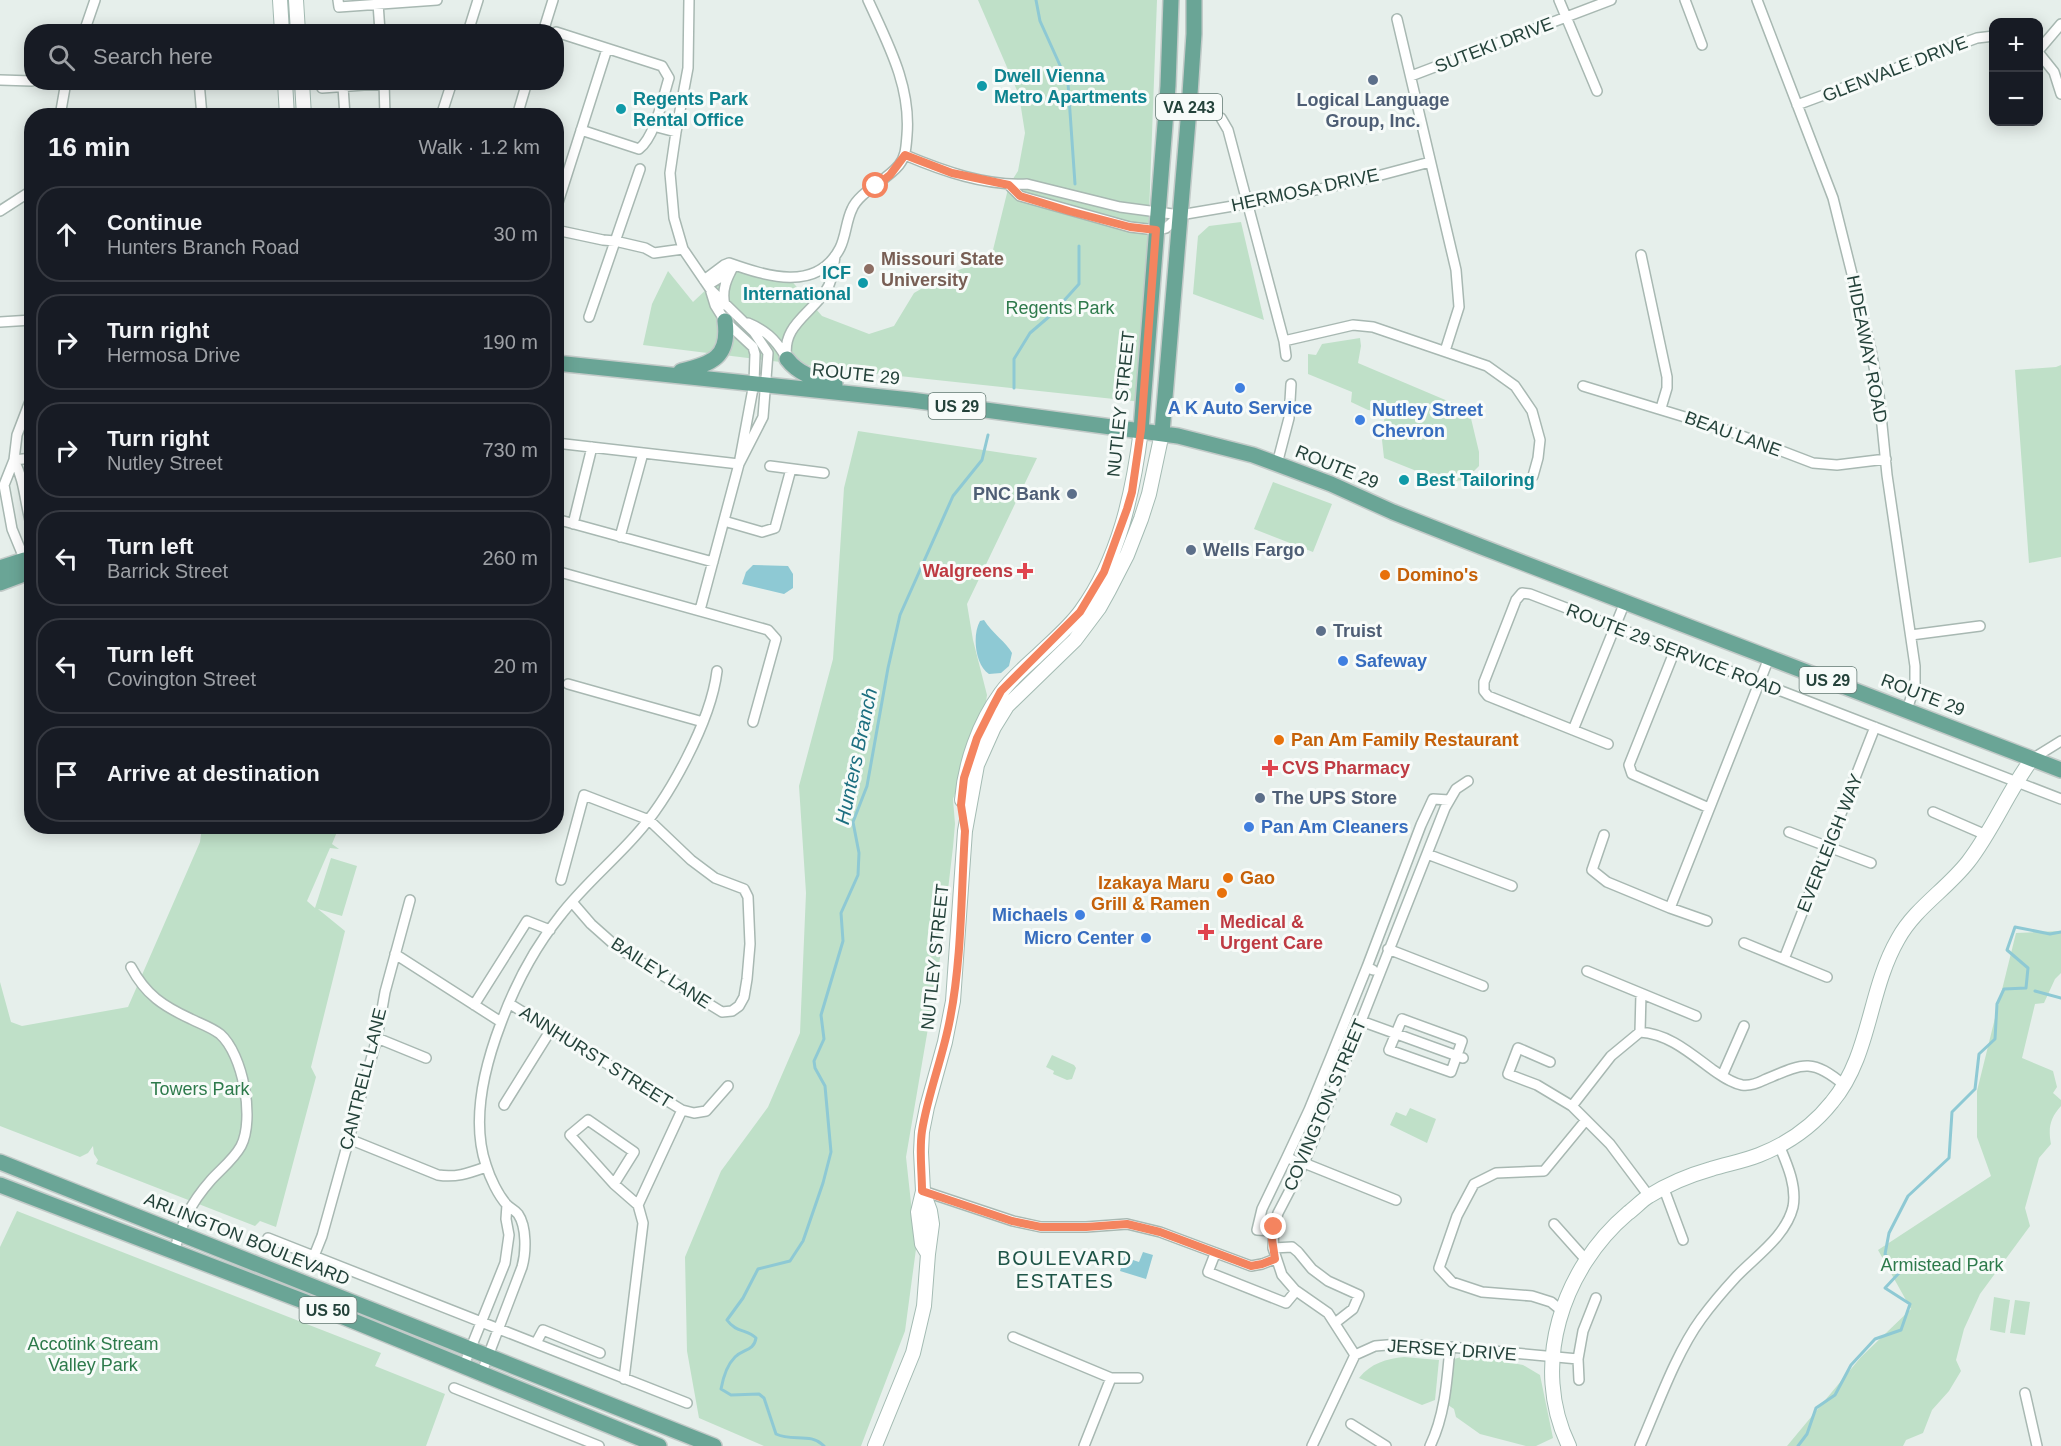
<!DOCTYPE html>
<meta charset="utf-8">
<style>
:root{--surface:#171b24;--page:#20242c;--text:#f1f3f6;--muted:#9ea1a6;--line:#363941}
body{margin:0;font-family:Helvetica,sans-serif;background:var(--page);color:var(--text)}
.controls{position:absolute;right:18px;top:18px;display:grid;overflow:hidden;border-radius:12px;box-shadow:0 3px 15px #0003}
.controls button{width:54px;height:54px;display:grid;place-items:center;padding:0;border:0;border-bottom:2px solid var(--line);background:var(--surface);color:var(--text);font:30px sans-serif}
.stop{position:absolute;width:18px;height:18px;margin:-14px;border:4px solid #f4845f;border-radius:50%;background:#fff}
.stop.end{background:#f4845f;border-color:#fff;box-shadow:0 2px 6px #0008}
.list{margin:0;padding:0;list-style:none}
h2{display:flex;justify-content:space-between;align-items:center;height:78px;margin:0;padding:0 24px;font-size:26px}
h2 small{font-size:20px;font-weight:400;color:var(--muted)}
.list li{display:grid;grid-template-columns:39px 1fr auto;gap:18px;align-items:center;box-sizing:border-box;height:96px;margin:0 12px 12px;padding:0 12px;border:2px solid var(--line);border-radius:24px}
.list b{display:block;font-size:22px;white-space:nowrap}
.list p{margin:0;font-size:20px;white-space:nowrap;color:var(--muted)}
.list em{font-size:20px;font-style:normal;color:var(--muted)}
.icon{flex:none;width:33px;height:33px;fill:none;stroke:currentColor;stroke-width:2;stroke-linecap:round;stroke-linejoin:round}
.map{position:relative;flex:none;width:2061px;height:1446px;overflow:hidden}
.search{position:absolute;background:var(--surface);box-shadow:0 3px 15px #0003;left:24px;top:24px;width:540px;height:66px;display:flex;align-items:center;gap:15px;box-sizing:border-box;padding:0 21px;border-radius:24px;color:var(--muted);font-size:22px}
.panel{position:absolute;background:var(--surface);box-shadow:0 3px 15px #0003;left:24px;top:108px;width:540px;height:726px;border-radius:24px}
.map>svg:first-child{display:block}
</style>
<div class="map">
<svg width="2061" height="1446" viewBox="0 0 2061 1446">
<rect width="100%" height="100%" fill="#e6efeb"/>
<!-- green -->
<path fill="#bfe0c8" d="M978 0H1157L1142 402 862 372 643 345 652 304 668 271 693 302 710 286 724 265 789 278 822 316 869 334 894 326 914 293 945 275 991 258 1009 185 1018 171 1025 133 1019 95Z
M1241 222 1264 320 1193 294 1198 236 1209 226Z
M1360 338 1361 346 1358 363 1469 410 1479 452V466L1465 480 1444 482 1384 458 1382 440 1385 412 1368 410 1351 402 1352 392 1308 374V354L1316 355 1322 344Z
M2061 365V557L2029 563 2015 370 2056 367Z
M858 431 1037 458 967 604 973 640 987 695 984 716 953 799 955 824 953 847 940 958 906 1157 916 1249 905 1331 861 1446H764L699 1418 687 1351 685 1257 721 1171 768 1107 800 1033 806 893 799 786 833 659 844 488Z
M1273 482 1332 504 1313 552 1254 529Z
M202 827H339L332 844 339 849 330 848 307 901 315 908 331 858 357 866 342 916 318 909 345 931 311 1067 316 1077 276 1227 260 1221 255 1226 96 1164 98 1160 94 1154 93 1146 88 1153 80 1157 0 1126V982L11 1022 22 1026 128 1007 200 842Z
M2061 931V973L2055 979 2044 1003 2035 1004 2022 1058 2053 1071 2057 1087 2053 1093 2061 1100V1106C2050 1118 2048 1128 2051 1144L2039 1158 2025 1208 2030 1226 1980 1294 1964 1329 1956 1360 1961 1371 1949 1391 1932 1410 1923 1433 1906 1440 1903 1446H1787L1861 1357 1911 1309 1878 1250 1991 1176 1977 1137V1091L2016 933Z
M1052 1055 1074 1065 1076 1068 1072 1079 1067 1080 1053 1074 1054 1071 1046 1067Z
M1410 1108 1436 1119 1427 1143 1390 1125 1396 1112 1406 1116Z
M17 1211 381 1353 375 1366 445 1394 426 1446H0V1247Z
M1994 1297 2010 1300 2005 1333 1990 1330Z
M2015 1300 2030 1302 2025 1335 2010 1333Z
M1465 1356H1476L1523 1365 1540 1375 1553 1438 1536 1446H1526L1480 1434 1456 1417 1454 1409 1448 1405 1454 1359Z
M1404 1357 1439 1360 1435 1400 1422 1405 1359 1378C1371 1363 1386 1359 1404 1357Z"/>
<!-- water -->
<path fill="#8ec9d4" d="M753 565 788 566 793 574V588L784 594 742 584 746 572Z
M984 620C992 633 1007 643 1012 653L1009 666 1001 673 989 674C975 665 972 635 980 621Z
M1143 1252 1153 1255 1146 1279 1120 1271 1124 1257 1139 1262Z"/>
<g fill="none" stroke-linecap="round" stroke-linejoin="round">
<!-- stream -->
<path stroke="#8ec9d4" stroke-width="3" d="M1036 0 1040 21 1068 83 1075 184
M1014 388V359L1030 333 1051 315 1079 284V246
M2035 991 2061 998
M824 1446C811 1432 792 1442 776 1434L764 1398 759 1394 731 1395 721 1389C723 1378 727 1365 735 1357 743 1349 754 1351 756 1338 747 1329 736 1333 727 1320L743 1298 758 1269 790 1261 803 1241 823 1183 831 1152 825 1086 815 1068 814 1061 824 1039 821 1015 843 941 841 913 858 875 859 853 853 822 867 786 888 668 900 615 953 496 982 460 988 435
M1798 1446 1807 1434 1816 1408 1835 1395 1851 1365 1875 1339 1901 1330 1910 1304 1885 1288 1899 1273 1885 1254 1889 1233 1908 1196 1949 1158 1952 1112 1975 1089 1979 1054 1995 1039 1997 1004 2004 989 2026 988 2028 968 2007 950 2015 927 2050 934 2061 932"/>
<!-- street casing -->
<g stroke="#a8b8b2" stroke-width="12">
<path id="street" d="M338 0 339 7 437 0
M689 0 688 68 676 132 670 173 674 218 683 249 711 290 754 332 768 353 763 417 739 464
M1559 0 1597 91
M1685 0 1702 45
M1757 0 1833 198 1871 350 1879 395 1887 475 1915 666V685L1907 710
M378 3 380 32
M1397 19 1456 270 1459 307 1445 351
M84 32 95 0
M468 32 478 0
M543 32 553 0
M556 32 662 66 669 78C663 97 655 137 639 149L581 130
M2038 51 2061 24
M2038 52 2054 72 2061 94
M1411 76 1611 0
M0 80 32 81
M199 82 202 116
M384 82 385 116
M343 87 345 116
M322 88 406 82
M1797 105 1977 38 1994 36
M60 116 66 82
M441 116 452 82
M517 116 527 82
M1221 118 1228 130 1284 341 1286 356
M653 126 676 132
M905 155C943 171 985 186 1027 184L1120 207 1180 215 1274 199 1366 179 1430 162
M1009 185 1020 196 1130 227 1156 230 1166 228 1180 215
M556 209 607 49
M0 211 31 191
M556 230 603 240 615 241 645 248 654 253 683 249
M1641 255 1667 377V388L1661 408
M704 280 724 265 729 263C766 276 817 293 840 248 846 236 846 221 852 209 859 192 886 181 899 165 906 156 906 147 907 135 911 86 888 44 868 0
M708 285 731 271
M725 305C721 290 727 278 734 265
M589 317 640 169
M0 322 32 320
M748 323C765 330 775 339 784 354
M1284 341 1353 325 1373 327 1487 366 1515 386 1532 411 1540 440 1538 458 1533 476
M787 359C781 327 809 315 825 292 833 281 833 269 835 256
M1583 386 1721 428 1813 463 1837 465 1886 459
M556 443 739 464
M14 460C25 481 25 505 32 528
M14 460 32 458
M1277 464 1289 418 1291 384
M770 466 824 473
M556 519 713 562
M724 521 762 532 775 528 791 469
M573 524 592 447
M620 537 643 453
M26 563 12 529 4 485 14 460 17 435 32 396
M556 571 768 630 776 639 753 722
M700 610 739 464 754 383 755 354 753 347 725 321 715 305 711 292
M1911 635 1980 626
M1675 650 1629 765 1632 774 1709 808
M568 684 703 722
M1573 730 1625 602
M1608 744 1488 696 1484 691V682L1516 600 1522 593 1530 594 2061 799
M2032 759 2061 741
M1933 812 1986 835
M1789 832 1871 863
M1604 835 1592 870 1607 882 1670 908 1769 658
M1427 854 1512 886
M561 880 584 795 649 820 691 860 715 878 744 889 748 897 750 944 747 979 744 997 739 1006 732 1011 722 1012 618 948 591 924 572 902
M1670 908 1707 921
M1744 943 1827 977
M1388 949 1483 986
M395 954 501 1022
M1784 959 1875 727
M131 967C146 995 163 1006 191 1019 201 1024 211 1027 220 1034 243 1054 255 1119 241 1146 234 1159 221 1169 211 1180 189 1205 183 1221 174 1252
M1367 967 1421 825 1433 799 1449 800
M1587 971 1696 1016
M510 1004 682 1110 694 1113 706 1111 728 1086
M474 1005 527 921 550 930
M1402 1019 1462 1041 1451 1072 1389 1050Z
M1361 1021 1463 1058
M1640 1032 1641 994
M377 1038 426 1058
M1332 1054 1367 967 1373 970
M1550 1062 1518 1048 1508 1074 1537 1085 1572 1106 1610 1144 1649 1196
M1722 1076 1744 1026
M504 1105 552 1028
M1572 1106 1611 1056 1640 1032C1669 1034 1690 1053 1713 1070 1722 1076 1731 1083 1742 1085 1749 1086 1758 1083 1764 1080 1802 1064 1811 1057 1844 1085
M588 1120 634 1152 614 1184 570 1135Z
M349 1139 438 1175C456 1178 469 1173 486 1167
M1287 1157 1309 1110 1332 1054 1346 1060
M1304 1163 1396 1200
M614 1184 638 1205
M1664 1189 1683 1240
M923 1191 1013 1221 1041 1227H1086L1127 1224 1160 1232 1251 1266 1262 1264 1275 1259
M1554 1224 1587 1261
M1273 1231 1257 1230 1262 1209 1287 1157 1302 1165
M268 1238 687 1403
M1273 1248 1292 1247 1298 1252 1312 1269 1328 1281 1359 1295 1353 1309 1335 1323
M1215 1254 1208 1272 1286 1303 1296 1291
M314 1256 322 1236 377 1038 385 992 410 900
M1562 1311 1551 1302 1532 1296 1482 1292 1452 1282 1439 1268 1457 1216 1474 1184 1496 1173 1544 1171 1586 1120
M1013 1337 1111 1378H1138
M536 1343 543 1330 600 1353
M1355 1355 1328 1313 1295 1290 1282 1275 1273 1248 1274 1227 1278 1213 1304 1163 1328 1105 1445 808 1456 789 1468 781
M1355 1355 1375 1346 1399 1344 1450 1347 1578 1359 1579 1380
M1578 1359 1583 1331 1596 1298
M464 1365 505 1263 509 1235 506 1219 507 1205
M482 1372 522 1267C526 1253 527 1227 518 1214 515 1210 510 1208 507 1205 498 1195 490 1178 486 1165 471 1121 485 1065 501 1023 515 985 535 947 560 916 582 887 611 863 635 836 669 799 711 721 717 671
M624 1379 643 1223 638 1205 682 1110
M454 1388 599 1446
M2025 1393 2037 1446
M1351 1424 1386 1446
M1084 1446 1111 1378
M1312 1446 1355 1355
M1430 1446C1445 1415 1447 1381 1450 1347
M1640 1446C1657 1407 1676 1353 1701 1319 1712 1304 1724 1290 1736 1277 1756 1256 1786 1236 1793 1207 1797 1186 1787 1164 1779 1145"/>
</g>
<!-- secondary casing -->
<g stroke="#a4bbb3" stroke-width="16">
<path id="secondary" d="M280 0 282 32
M296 0 298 32
M285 82 287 116
M302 82 304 116
M962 800C965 763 979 723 1001 693 1010 680 1024 668 1036 657 1051 642 1068 629 1081 611 1119 559 1133 493 1141 430
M928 1254 922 1244 918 1212 923 1191 921 1152 922 1132 927 1107 945 1042 953 1001 965 831 977 765 994 727 1007 706 1075 640 1099 608 1109 590 1127 555 1141 519 1149 494 1162 433
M875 1446 913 1353 924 1306 928 1254 932 1224 930 1211 923 1192
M1569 1446C1530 1366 1562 1269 1628 1213 1635 1208 1642 1200 1649 1196 1668 1184 1690 1175 1711 1169 1727 1164 1744 1161 1759 1155 1787 1144 1813 1126 1832 1102 1871 1055 1868 991 1898 939 1915 908 1946 890 1968 862 1993 830 2008 791 2032 759"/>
</g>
<!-- primary casing -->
<g stroke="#c2cac8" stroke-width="18">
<path id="primary" d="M787 359C799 375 817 379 835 384
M556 363 911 400 1178 436 1253 455 1331 484 1393 512 1482 547 2061 770
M681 371C712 364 730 357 725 321
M1141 430 1168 86 1171 0
M1162 433 1189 109 1194 34V0
M0 568 24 560H32
M0 583 32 571
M0 1162 714 1446
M0 1185 324 1309 659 1446"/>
</g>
<!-- street -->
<use href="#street" stroke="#fff" stroke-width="9"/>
<!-- secondary -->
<use href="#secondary" stroke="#fff" stroke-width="14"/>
<!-- primary -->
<use href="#primary" stroke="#6aa596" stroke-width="15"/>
</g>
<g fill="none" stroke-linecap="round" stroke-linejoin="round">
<!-- route -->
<path stroke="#f4845f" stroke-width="8" d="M876 186 890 175 905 155 952 173 1009 185 1020 196 1069 211 1130 227 1156 230 1141 430 1132 492 1127 509 1104 572 1080 612 1001 691 993 706 977 738 964 778 961 805 965 831C961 894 962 958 950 1019 943 1057 928 1093 922 1131 919 1150 922 1171 922 1191L1012 1221 1041 1227H1086L1127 1224 1160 1232 1251 1266 1262 1264 1275 1259 1272 1239 1274 1227"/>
</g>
<!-- markers -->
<g fill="#5c6f8a" stroke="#f7fbf9" stroke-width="2">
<circle cx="1373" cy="80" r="6"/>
<circle cx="1072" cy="494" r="6"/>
<circle cx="1191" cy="550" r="6"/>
<circle cx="1321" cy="631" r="6"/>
<circle cx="1260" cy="798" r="6"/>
</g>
<g fill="#0f9aa8" stroke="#f7fbf9" stroke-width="2">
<circle cx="982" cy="86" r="6"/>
<circle cx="621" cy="109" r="6"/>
<circle cx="863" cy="283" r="6"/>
<circle cx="1404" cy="480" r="6"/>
</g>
<circle fill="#8d6e63" stroke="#f7fbf9" stroke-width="2" cx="869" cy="269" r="6"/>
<g fill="#3f7fe0" stroke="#f7fbf9" stroke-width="2">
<circle cx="1240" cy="388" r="6"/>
<circle cx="1360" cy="420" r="6"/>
<circle cx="1343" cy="661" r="6"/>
<circle cx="1249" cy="827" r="6"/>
<circle cx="1080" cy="915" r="6"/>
<circle cx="1146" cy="938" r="6"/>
</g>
<g fill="#e0444e" stroke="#f7fbf9" stroke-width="2">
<path d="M1022 562h6v6h6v6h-6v6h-6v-6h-6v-6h6z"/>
<path d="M1267 759h6v6h6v6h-6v6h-6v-6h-6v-6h6z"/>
<path d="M1203 923h6v6h6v6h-6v6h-6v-6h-6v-6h6z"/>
</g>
<g fill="#e8710a" stroke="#f7fbf9" stroke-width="2">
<circle cx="1385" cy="575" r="6"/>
<circle cx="1279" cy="740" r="6"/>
<circle cx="1228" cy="878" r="6"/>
<circle cx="1222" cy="893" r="6"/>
</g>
<g text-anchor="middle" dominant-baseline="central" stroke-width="6" stroke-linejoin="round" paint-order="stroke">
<!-- shield labels -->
<g fill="#f7fbf9" stroke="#637a73" stroke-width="1.5">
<rect x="1156" y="94" width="66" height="26" rx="4.5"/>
<rect x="928.5" y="393" width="57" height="26" rx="4.5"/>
<rect x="1799.5" y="667" width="57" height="26" rx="4.5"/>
<rect x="299.5" y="1297" width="57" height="26" rx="4.5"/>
</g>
<g font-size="16" font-weight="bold" fill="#24423a">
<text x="1189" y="107">VA 243</text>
<text x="957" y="406">US 29</text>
<text x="1828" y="680">US 29</text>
<text x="328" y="1310">US 50</text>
</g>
<!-- street labels -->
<g font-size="18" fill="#24423a" stroke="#f7fbf9">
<text transform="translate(1494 45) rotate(-21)">SUTEKI DRIVE</text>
<text transform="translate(1895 69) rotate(-21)">GLENVALE DRIVE</text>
<text transform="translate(1305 190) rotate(-12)">HERMOSA DRIVE</text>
<text transform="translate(1867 349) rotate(79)">HIDEAWAY ROAD</text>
<text transform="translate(856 374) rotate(6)">ROUTE 29</text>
<text transform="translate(1121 404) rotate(-84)">NUTLEY STREET</text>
<text transform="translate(1733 434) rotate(20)">BEAU LANE</text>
<text transform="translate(1337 467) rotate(22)">ROUTE 29</text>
<text transform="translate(1674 650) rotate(21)">ROUTE 29 SERVICE ROAD</text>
<text transform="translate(1923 695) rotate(21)">ROUTE 29</text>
<text transform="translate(1830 843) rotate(-68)">EVERLEIGH WAY</text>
<text transform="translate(935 957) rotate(-84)">NUTLEY STREET</text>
<text transform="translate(661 973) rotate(33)">BAILEY LANE</text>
<text transform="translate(596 1057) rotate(32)">ANNHURST STREET</text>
<text transform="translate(363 1079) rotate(-76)">CANTRELL LANE</text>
<text transform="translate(1325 1105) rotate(-67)">COVINGTON STREET</text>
<text transform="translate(247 1239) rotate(22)">ARLINGTON BOULEVARD</text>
<text transform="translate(1452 1350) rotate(4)">JERSEY DRIVE</text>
</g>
<!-- culture labels -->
<g font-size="18" font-weight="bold" fill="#0d838f" stroke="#f7fbf9" text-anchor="start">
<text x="994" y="76">Dwell Vienna<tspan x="994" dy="21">Metro Apartments</tspan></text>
<text x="633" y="99">Regents Park<tspan x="633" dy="21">Rental Office</tspan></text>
<text x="851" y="273" text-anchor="end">ICF<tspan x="851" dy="21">International</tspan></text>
<text x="1416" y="480">Best Tailoring</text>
</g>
<!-- service labels -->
<g font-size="18" font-weight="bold" fill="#4e5e75" stroke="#f7fbf9" text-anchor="start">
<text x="1373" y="100" text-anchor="middle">Logical Language<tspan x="1373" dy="21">Group, Inc.</tspan></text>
<text x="1060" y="494" text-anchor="end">PNC Bank</text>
<text x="1203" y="550">Wells Fargo</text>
<text x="1333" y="631">Truist</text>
<text x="1272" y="798">The UPS Store</text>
</g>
<!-- education labels -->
<g font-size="18" font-weight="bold" fill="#785e54" stroke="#f7fbf9" text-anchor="start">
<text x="881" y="259">Missouri State<tspan x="881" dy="21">University</tspan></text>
</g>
<!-- park labels -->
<g font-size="18" fill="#2d7a4b" stroke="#f7fbf9">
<text x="1060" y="308">Regents Park</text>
<text x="200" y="1089">Towers Park</text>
<text x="1942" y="1265">Armistead Park</text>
<text x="93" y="1344">Accotink Stream<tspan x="93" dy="21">Valley Park</tspan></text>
</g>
<!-- shop labels -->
<g font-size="18" font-weight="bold" fill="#366cbe" stroke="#f7fbf9" text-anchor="start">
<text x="1240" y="408" text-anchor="middle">A K Auto Service</text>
<text x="1372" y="410">Nutley Street<tspan x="1372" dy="21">Chevron</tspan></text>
<text x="1355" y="661">Safeway</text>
<text x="1261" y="827">Pan Am Cleaners</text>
<text x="1068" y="915" text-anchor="end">Michaels</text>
<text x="1134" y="938" text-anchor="end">Micro Center</text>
</g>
<!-- health labels -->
<g font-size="18" font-weight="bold" fill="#be3a42" stroke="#f7fbf9" text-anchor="start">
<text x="1013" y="571" text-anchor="end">Walgreens</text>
<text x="1282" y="768">CVS Pharmacy</text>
<text x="1220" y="922">Medical &amp;<tspan x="1220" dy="21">Urgent Care</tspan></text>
</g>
<!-- food labels -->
<g font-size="18" font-weight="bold" fill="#c56008" stroke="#f7fbf9" text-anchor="start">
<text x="1397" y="575">Domino's</text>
<text x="1291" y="740">Pan Am Family Restaurant</text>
<text x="1240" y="878">Gao</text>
<text x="1210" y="883" text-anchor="end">Izakaya Maru<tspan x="1210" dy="21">Grill &amp; Ramen</tspan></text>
</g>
<!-- water labels -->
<g font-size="20" font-style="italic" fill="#1c6f80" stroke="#f7fbf9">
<text transform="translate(856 756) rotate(-78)">Hunters Branch</text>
</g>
<!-- neighbourhood labels -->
<g font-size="20" letter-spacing="1.5" fill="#1f5548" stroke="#f7fbf9">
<text x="1065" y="1258">BOULEVARD<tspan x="1065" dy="23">ESTATES</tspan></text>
</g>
</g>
</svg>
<div class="controls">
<button>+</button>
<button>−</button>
</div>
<div class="stop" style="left:876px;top:186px"></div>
<div class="stop end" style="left:1274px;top:1227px"></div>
<div class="search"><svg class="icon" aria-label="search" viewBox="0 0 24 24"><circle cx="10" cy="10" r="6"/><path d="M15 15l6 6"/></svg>Search here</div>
<section class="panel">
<h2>16 min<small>Walk · 1.2 km</small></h2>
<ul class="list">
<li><svg class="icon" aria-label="ahead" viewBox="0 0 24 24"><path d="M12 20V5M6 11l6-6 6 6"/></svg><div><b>Continue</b><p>Hunters Branch Road</p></div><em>30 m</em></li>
<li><svg class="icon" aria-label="right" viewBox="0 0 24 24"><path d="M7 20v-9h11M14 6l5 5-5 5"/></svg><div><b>Turn right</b><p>Hermosa Drive</p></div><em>190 m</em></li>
<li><svg class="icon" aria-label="right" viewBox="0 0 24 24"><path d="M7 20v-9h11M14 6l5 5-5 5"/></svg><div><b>Turn right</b><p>Nutley Street</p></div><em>730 m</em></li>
<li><svg class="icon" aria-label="left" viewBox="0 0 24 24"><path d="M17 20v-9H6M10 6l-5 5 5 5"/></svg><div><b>Turn left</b><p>Barrick Street</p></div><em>260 m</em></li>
<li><svg class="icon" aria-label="left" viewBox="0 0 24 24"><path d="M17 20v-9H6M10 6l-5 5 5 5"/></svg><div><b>Turn left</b><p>Covington Street</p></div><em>20 m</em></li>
<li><svg class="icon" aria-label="arrive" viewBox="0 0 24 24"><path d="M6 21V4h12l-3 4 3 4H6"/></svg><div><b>Arrive at destination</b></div></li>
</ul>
</section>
</div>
